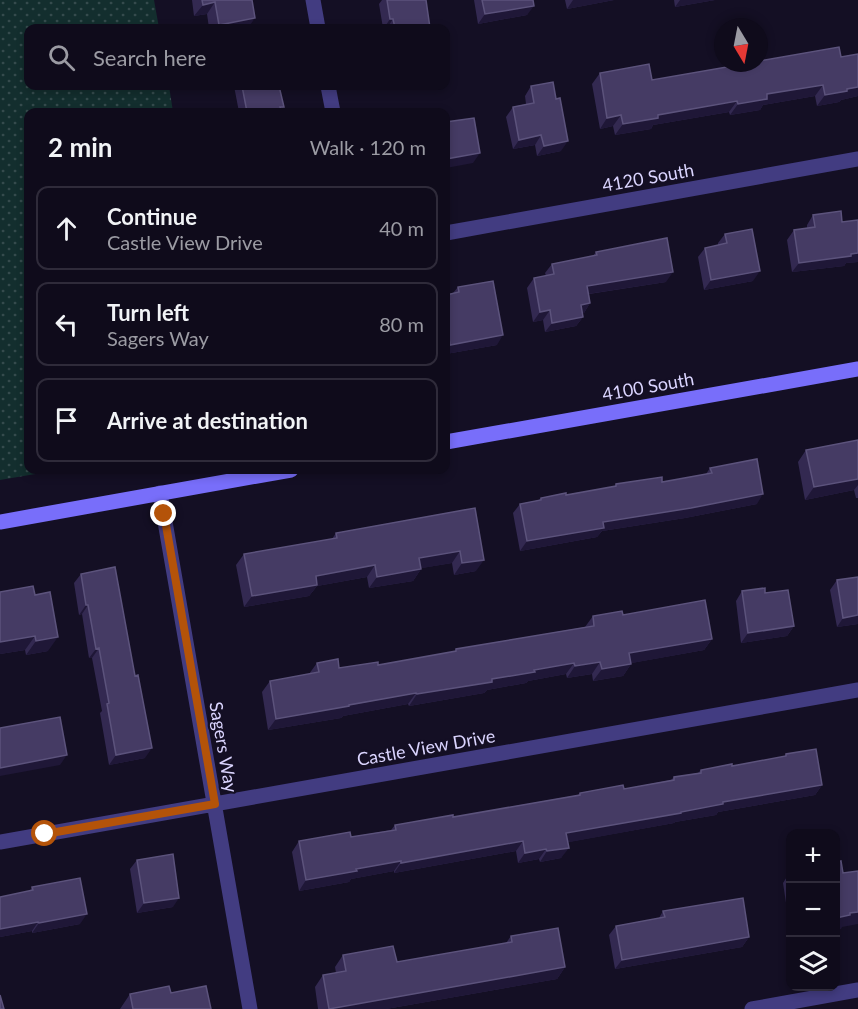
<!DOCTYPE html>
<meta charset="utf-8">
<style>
:root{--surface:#0f0b1b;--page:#1d1928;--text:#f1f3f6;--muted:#9b9ba3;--line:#2f2b3a}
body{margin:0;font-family:Lato,sans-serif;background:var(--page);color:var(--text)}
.controls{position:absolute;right:18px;bottom:18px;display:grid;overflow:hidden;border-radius:12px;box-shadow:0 3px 9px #0003}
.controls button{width:54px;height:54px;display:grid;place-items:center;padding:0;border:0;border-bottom:2px solid var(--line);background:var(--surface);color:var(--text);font:30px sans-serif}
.compass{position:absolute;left:714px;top:18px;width:54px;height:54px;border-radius:50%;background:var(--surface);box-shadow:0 3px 9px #0003;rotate:170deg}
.stop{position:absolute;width:18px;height:18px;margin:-14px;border:4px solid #b45309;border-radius:50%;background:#fff}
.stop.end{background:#b45309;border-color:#fff;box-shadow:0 2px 6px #0008}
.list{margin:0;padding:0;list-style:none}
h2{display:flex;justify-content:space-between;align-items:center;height:78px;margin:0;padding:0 24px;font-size:26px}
h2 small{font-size:20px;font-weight:400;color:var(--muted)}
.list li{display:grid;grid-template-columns:39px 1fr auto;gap:18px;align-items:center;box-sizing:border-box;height:84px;margin:0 12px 12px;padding:0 12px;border:2px solid var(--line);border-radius:12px}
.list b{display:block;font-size:22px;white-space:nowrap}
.list p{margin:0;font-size:20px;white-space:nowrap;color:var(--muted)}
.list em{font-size:20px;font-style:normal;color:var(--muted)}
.icon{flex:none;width:33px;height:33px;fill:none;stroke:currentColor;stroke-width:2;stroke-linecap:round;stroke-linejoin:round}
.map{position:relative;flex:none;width:858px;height:1009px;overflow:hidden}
.search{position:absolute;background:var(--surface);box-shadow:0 3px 9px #0003;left:24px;top:24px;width:426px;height:66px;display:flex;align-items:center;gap:15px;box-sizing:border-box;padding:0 21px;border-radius:12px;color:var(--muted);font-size:22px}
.panel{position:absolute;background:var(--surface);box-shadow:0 3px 9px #0003;left:24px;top:108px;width:426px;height:366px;border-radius:12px}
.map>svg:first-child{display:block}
</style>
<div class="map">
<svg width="858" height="1009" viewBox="0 0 858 1009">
<defs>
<pattern id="green-dots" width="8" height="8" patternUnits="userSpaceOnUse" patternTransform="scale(1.5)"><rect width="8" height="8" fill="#132e2e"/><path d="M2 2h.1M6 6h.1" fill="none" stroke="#354b4d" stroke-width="1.8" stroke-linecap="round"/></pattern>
</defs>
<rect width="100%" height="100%" fill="#140f24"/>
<!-- green -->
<path fill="url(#green-dots)" d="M0 0H154L159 28H28V86H169L173 112H28V470H59L0 480Z"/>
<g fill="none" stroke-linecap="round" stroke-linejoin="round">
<!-- street -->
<path stroke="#423c81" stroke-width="15" d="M313 0 318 28
M328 86 333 112
M446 233 858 159
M160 493 250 1009
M0 842 858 690
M752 1009 858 990"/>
<!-- secondary -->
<path stroke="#786efa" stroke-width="15" d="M446 442 858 369
M0 522 291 470"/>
</g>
<!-- wall -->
<path fill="#332951" d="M192 0H252L248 28H209L207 14 194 16Z
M382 0H426L430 28H383L379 4Z
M474 0H533L527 15 478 24Z
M565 0H614L567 9Z
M674 0H715L675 7Z
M858 54V96L841 100 839 102 817 106 815 96 763 105 760 110 730 115 729 112 653 125 651 129 615 135 613 126 600 129 592 84 600 73 652 80 841 57Z
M234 86H279L284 107 281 111V112H239Z
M531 86 561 151 537 156 535 145 513 149 506 117 513 107 526 104 525 96Z
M813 215 842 222 858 220V262L846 263 844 266 792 272 787 240 794 230 807 228V225Z
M725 234 753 281 704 290 698 257 705 248 718 245V243Z
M596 252 666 282 589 294 590 303 584 313H582L583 317 576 326 545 332 543 320 533 322 527 288 534 278 546 276 545 273 552 264 593 256Z
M458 287 497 345 446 354V295L453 293Z
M858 440V498H856L854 490 805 500 798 462 806 450Z
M710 468 757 504 685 518 602 531 597 537 520 551 513 513 520 504 539 500 541 498 566 495 614 487 616 484 662 482 706 474Z
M475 508 476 571 454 575 452 563 421 568V569L413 581 369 588 367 577 317 586 309 596 244 607 236 565 244 554 332 539 336 533Z
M81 574 145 758 109 765 100 713 102 711 92 658H89L82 614 79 615 74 583Z
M837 580 858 624 837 627 830 590Z
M742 591 765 593 794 626 787 636 741 643 736 601Z
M0 592 48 651 26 655 25 650 0 654Z
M623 615 712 639 704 650 631 663V664L623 676 593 681 592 674 567 678 566 674 528 681 526 683 487 690 484 693 409 706 408 704 343 716 341 718 268 730 262 692 270 681 309 674 317 663 339 668 378 665 454 652 456 649 585 627 593 616Z
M786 754 822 785 815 795 718 812 716 815 675 822 674 823 568 842 561 858 540 862 539 859 518 863 516 851 394 873V871L351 879 349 882 299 891 292 852 299 841 351 837 391 830 395 825 453 817 578 795 580 793 624 789 671 780 674 777 698 773 701 770 732 766 784 757Z
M137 860 173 907 137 913 130 869Z
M790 872V929L783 883Z
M32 887 80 924 32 933V931L0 937V897L30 891Z
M663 911 749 937 742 947 615 969 609 935 616 926 659 918Z
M511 936 565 967 557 979 386 1009H318L315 987 323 975 336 973 335 967 343 955 397 962 506 943Z
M171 993 211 1009H120L130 994Z"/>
<!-- shaded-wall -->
<path fill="#1f1737" d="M573 0H614L567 9Z
M680 0H715L675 7Z
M215 2 207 14 194 16 203 5Z
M534 6 527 15 478 24 485 14Z
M255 18 248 28H216L219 25Z
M390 19H393L387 28H384Z
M823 85 815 96 763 105 760 110 730 115 738 104 767 94Z
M858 87V96L841 100 839 102 817 106 825 95Z
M737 101 729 112 653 125 651 129 615 135 623 124 658 115Z
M621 115 613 126 600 129 607 118Z
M541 135 535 145 513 149 519 140Z
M568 141 561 151 537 156 544 146Z
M480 153 473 163 446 168V159Z
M858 253V262L846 263 844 266 792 272 799 263Z
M760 271 753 281 704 290 711 280Z
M673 272 666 282 581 295 587 286Z
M590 303 584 313 574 315 581 305Z
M550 310 543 320 533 322 540 312Z
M583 317 576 326 545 332 552 323Z
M503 335 497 345 446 354V352L450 345Z
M858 479V485L854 490 805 500 814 487Z
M763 494 757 504 685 518 602 531 597 537 520 551 527 541 603 522Z
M460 551 452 563 411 570 419 558Z
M484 560 476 571 454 575 462 563Z
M375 565 367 577 317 586 309 596 244 607 252 596 316 576Z
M421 569 413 581 369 588 377 577Z
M86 605H88L82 614 79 615Z
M858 615V624L837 627 843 618Z
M794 626 787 636 741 643 748 633Z
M35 636 25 650 0 654V642Z
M58 637 48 651 26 655 36 641Z
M712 639 704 650 621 665 629 653Z
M99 648 92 658H89L96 649Z
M600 662 592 674 567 678 575 666Z
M574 663 566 674 528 681 526 683 487 690 484 693 409 706 417 694 534 670Z
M631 664 623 676 593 681 602 669Z
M416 693 408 704 343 716 341 718 268 730 276 719Z
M152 748 145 758 109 765 116 755Z
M67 755 60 765 0 776V768Z
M822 785 815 795 718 812 716 815 675 822 674 823 559 844 566 833 681 812 723 802Z
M523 841 516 851 394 873 401 863Z
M569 848 561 858 540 862 547 851Z
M546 849 539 859 518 863 525 853Z
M401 861 394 871 351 879 349 882 299 891 306 880 356 869Z
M179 898 173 907 137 913 144 903Z
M858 912V924L842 927 841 929 836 930V918Z
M87 914 80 924 32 933 39 923Z
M38 922 32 931 0 937V929Z
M749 937 742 947 615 969 622 960Z
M565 967 557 979 386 1009H329Z"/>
<!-- building -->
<path fill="#453b64" stroke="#5c537c" stroke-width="1.5" d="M202 0H252L255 18 219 25 215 2 203 5Z
M387 0H426L430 28H395L393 19H390Z
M482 0H533L534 6 485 14Z
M839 47 841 57 858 54V87L847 89V91L825 95 823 85 767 94V99L738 104 737 101 658 115V118L623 124 621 115 607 118 600 73 649 64 652 80 750 63H759V61Z
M553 82 556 99 560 98 568 141 544 146 541 135 519 140 513 107 534 103 531 86Z
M242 86H279L284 107H280L281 112H247Z
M474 118 480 153 446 159V122Z
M841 211 842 222 858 220V253L851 254V256L799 263 794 230 815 227 813 215Z
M752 229 760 271 711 280 705 248 727 243 725 234Z
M667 238 673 272 587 286 590 303 581 305 583 317 552 323 550 310 540 312 534 278 554 274 552 264 597 255 596 252Z
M493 281 503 335 450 345 446 318V295L459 292 458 287Z
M858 440V479L814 487 806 450Z
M757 459 763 494 691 508 603 522 604 528 527 541 520 504 541 500V498L566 493V495L616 486V484L662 477V482L712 473 710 468Z
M475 508 484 560 462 563 460 551 419 558 421 569 377 577 375 565 316 576 317 585 252 596 244 554 337 538 336 533Z
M115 567 135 676 138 675 152 748 116 755 107 704 109 703 99 648 96 649 88 605H86L81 574Z
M858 577V615L843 618 837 580Z
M33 586 35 595 50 592 58 637 36 641 35 636 0 642V592Z
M765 588V593L788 590 794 626 748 633 742 591Z
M705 600 712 639 629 653 631 664 602 669 600 662 575 666 574 663 534 670 535 672 492 679V682L417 694 416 693 349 705V706L276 719 270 681 319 672 317 663 338 659 339 668 378 662V665L456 651V649L594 626 593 616 622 611 623 615Z
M60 717 67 755 0 768V728Z
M816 749 822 785 723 802V804L681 812V813L566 833 569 848 547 851 546 849 525 853 523 841 401 863V861L356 869 357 871 306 880 299 841 350 832 351 837 396 830 395 825 453 815V817L580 795V793L623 785 624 789 674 780V777L701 773V770L732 764V766L786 756V754Z
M173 854 179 898 144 903 137 860Z
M841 861 843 873 858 871V912L850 913V915L836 918V862Z
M80 878 87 914 39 923 38 922 0 929V897L33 890 32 887Z
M743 898 749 937 622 960 616 926 665 917 663 911Z
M558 928 565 967 329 1009 323 975 346 971 343 955 393 946 397 962 512 942 511 936Z
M169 986 171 993 206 986 211 1009H133L130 994Z
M0 995 4 1009H0Z"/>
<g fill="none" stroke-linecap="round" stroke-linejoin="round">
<!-- route -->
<path stroke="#b45309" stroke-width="8" d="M45 834 215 804 164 514"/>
</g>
<g text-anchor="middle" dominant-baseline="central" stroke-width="4.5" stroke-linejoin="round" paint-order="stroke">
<!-- street labels -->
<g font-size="18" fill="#dad4fe" stroke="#140f24">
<text transform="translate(648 177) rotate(-10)">4120 South</text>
<text transform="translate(648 386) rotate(-10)">4100 South</text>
<text transform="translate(224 747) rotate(80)">Sagers Way</text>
<text transform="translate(426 747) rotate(-10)">Castle View Drive</text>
</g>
</g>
</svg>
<div class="controls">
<button>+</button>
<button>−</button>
<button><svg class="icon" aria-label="layers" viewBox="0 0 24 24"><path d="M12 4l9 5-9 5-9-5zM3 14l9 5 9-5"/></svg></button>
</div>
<svg class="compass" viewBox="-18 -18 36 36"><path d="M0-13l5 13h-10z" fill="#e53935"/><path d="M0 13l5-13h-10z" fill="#9b9ba3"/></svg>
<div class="stop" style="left:45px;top:834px"></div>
<div class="stop end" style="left:164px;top:514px"></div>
<div class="search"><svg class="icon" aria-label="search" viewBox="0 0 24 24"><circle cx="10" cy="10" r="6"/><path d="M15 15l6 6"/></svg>Search here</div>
<section class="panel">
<h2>2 min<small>Walk · 120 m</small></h2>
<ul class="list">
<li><svg class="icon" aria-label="ahead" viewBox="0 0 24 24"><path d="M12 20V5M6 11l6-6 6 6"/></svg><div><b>Continue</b><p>Castle View Drive</p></div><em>40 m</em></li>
<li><svg class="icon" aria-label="left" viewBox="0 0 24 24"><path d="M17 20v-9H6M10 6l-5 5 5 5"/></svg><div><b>Turn left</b><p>Sagers Way</p></div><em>80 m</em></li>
<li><svg class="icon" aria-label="arrive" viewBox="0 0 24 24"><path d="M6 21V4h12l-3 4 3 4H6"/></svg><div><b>Arrive at destination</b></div></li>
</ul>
</section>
</div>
